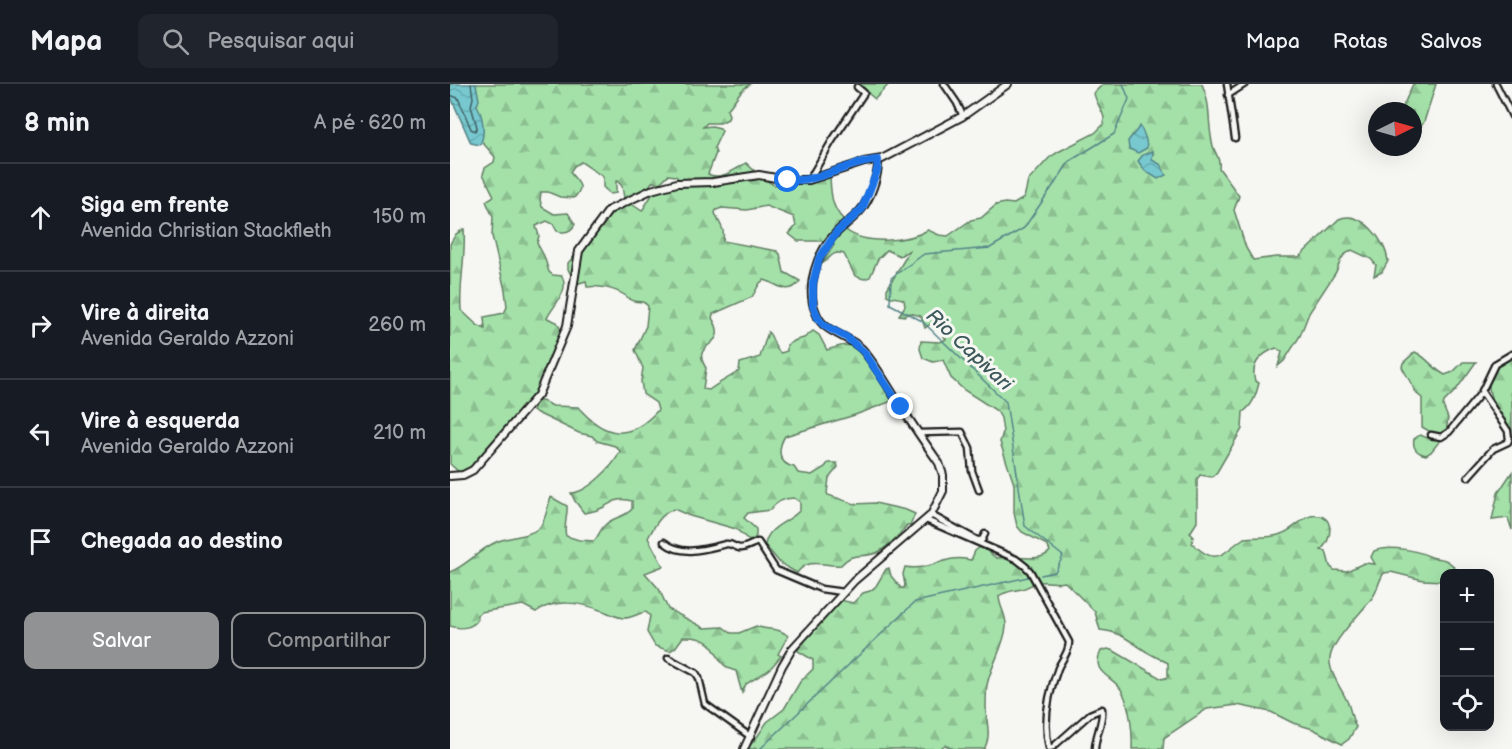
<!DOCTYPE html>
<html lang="pt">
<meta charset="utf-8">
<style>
:root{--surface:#171b24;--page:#20242c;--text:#f1f3f6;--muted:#9ea1a6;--line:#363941;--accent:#919294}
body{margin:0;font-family:"Balsamiq Sans",sans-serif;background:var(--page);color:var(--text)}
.controls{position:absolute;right:18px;bottom:18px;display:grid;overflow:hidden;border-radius:12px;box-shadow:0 6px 24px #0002}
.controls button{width:54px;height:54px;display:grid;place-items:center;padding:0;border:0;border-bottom:2px solid var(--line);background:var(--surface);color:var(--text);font:30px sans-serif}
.compass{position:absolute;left:918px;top:18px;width:54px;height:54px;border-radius:50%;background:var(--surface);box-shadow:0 6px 24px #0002;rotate:85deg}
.stop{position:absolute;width:18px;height:18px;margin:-14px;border:4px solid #1a73e8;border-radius:50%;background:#fff}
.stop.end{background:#1a73e8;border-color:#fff;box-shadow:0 2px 6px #0008}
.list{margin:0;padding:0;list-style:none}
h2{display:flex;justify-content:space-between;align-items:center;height:78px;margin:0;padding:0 24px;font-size:26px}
h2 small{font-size:20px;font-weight:400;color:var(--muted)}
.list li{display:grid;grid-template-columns:39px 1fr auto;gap:18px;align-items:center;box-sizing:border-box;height:108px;padding:0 24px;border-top:2px solid var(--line)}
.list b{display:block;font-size:22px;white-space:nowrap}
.list p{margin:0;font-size:20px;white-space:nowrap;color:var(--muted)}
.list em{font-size:20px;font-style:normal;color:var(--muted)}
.actions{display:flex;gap:12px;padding:18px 24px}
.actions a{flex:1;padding:14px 0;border:2px solid var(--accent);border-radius:12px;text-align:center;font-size:21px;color:var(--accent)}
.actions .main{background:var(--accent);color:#fff}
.icon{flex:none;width:33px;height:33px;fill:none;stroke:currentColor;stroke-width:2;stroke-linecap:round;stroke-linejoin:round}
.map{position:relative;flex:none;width:1062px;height:665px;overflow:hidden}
header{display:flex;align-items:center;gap:36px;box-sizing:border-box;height:84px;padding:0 30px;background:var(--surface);border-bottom:2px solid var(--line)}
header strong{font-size:28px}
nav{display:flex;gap:33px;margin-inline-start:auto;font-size:21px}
.search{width:420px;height:54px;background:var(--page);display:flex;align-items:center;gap:15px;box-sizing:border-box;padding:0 21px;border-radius:12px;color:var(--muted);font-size:22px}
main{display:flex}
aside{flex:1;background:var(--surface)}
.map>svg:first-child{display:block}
</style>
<header>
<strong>Mapa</strong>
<div class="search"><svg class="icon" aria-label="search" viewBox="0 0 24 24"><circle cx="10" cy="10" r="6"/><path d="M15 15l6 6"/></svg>Pesquisar aqui</div>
<nav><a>Mapa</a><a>Rotas</a><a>Salvos</a></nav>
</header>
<main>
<aside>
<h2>8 min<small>A pé · 620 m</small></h2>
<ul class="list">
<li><svg class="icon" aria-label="ahead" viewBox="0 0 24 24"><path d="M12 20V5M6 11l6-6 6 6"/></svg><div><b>Siga em frente</b><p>Avenida Christian Stackfleth</p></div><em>150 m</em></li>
<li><svg class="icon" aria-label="right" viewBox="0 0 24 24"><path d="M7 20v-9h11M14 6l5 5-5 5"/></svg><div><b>Vire à direita</b><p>Avenida Geraldo Azzoni</p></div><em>260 m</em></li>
<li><svg class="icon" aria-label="left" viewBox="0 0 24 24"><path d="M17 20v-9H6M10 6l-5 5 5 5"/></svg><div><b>Vire à esquerda</b><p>Avenida Geraldo Azzoni</p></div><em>210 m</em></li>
<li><svg class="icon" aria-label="arrive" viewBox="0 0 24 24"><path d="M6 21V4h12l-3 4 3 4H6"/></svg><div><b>Chegada ao destino</b></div></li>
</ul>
<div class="actions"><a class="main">Salvar</a><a>Compartilhar</a></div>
</aside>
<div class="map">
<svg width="1062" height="665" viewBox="0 0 1062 665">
<defs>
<pattern id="forest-firs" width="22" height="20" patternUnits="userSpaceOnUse" patternTransform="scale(1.5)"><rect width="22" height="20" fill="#a4e1a9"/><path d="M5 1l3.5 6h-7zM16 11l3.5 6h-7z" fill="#8dc091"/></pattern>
<pattern id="water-waves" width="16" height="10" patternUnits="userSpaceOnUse" patternTransform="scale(1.5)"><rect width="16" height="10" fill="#77c8cf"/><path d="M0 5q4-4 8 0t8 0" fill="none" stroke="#66abb1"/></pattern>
</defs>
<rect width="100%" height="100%" fill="#f6f6f2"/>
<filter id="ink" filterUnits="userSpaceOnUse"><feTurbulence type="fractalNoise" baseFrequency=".0167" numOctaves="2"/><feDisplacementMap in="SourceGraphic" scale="12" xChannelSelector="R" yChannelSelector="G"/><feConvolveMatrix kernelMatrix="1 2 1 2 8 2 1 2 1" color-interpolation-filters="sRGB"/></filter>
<g filter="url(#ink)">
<!-- forest -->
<path fill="url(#forest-firs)" stroke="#607e62" stroke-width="1.5" d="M22 0H301C289 6 286 16 277 26L279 31 278 35 270 39H257L253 43 262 42 270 44 272 47 264 64 266 69 258 90C271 97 285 85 296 79L312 94 324 101 380 93C381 114 382 128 400 141L396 143V146C414 161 458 158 478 146L489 151 498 152 521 136 531 134 546 121 555 119 564 120 574 114 578 97 599 74 608 68 645 49 654 40C656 29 646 21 644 9L653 0H752C762 23 757 40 763 62 765 70 771 75 769 84L789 112 784 126 796 164 803 176 826 173H849L889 135C911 125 936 157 938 177L932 188 924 192 926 181 921 175 902 166 894 171 890 177 886 188 859 229 850 252 834 277 828 282 832 268 826 264C811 270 800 280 805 297L809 299C806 311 803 321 793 328L792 345 767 388 762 393 750 391 747 395V438L740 449 743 452 742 459C767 484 772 469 794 454 807 452 819 455 831 450 847 445 855 426 873 433 878 436 879 439 880 444 880 454 877 459 871 466L876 467 880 482 884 486 897 487 914 479 925 480 921 473 924 467C941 461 966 466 981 473 985 475 991 474 995 476 1001 478 1005 484 1008 489L994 490V497L973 496 941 488 934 489C928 497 928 507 922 514 911 530 877 560 880 579 881 592 892 605 897 617 901 625 901 635 906 643L899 655 892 660 863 645 843 639 821 628 787 621 757 625 714 654 713 665H682C683 648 680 624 673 609 666 592 639 591 651 567L658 565 664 567 712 595 718 593V579C711 575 703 572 697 568 679 557 672 548 650 546L645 528 615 498C606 500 599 497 590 498 583 499 579 503 572 505 564 507 556 507 549 512 549 523 557 531 556 543 554 563 541 581 537 601 536 608 536 617 536 624 536 638 542 652 534 665H503L495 661 489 665H296L305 656 317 638 334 625 350 598 363 585V576L348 567 350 559 390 516 403 519 413 509 420 507 426 502 436 485 439 484 441 492 451 504H454L455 501 453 490 455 483C483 488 494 469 521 476L525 467 530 463 535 465 546 474C562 470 591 480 600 467L597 461 572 448 567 442 564 429V400L550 358 553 348 551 334 547 327 514 306 501 294 493 276 483 278 473 274 470 265 471 257 490 258 496 255 489 245 490 239 483 238 475 244 471 232 460 229 454 232 449 231 455 222 454 216C448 212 442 215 437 211V205L460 166 450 172 437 166 428 175 420 193 414 195 405 192 394 170C382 166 381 174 372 180L384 161 382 157H348L339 150 346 142 344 133 316 122 297 126 272 124 266 126 265 129C269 141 275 142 273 157L327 167 330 170 334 188 350 197C338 214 325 198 314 196L310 199 302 213 263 230 262 234C282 265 238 256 256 284L253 305 259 306C268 299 279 294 289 287L290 279 310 273 318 248C324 253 323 265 331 269L337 267V261L346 256 354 254 363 247 369 251 377 266C386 263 395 259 404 263 416 269 440 305 442 317L405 331 335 352C327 365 328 380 344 383L348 389 362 391 375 383 378 379H387L388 383 379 394 377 409 378 411 405 420 425 419 456 426 465 430 460 442 457 441C451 450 433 468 423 470 408 474 403 468 391 481 375 483 359 472 347 489L330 479 315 461C318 441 339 439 350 426V418L344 414C334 414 326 418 320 426L298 429 294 434 306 445V452L303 460 286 445 240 432 224 425C211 429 204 443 198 454L213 482 195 489 209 505 218 525 254 544 273 543 281 549H289L306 542C318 547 329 543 338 552L328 570 331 572 319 586 296 600 292 609 286 587C260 582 274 551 233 553L225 564 220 567 205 562 197 548 200 532 196 528C188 529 181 535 173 534 165 533 158 528 150 526 130 518 104 515 86 528L73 521 31 528 27 531 28 535C22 545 10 545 0 542V488C17 481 28 467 44 459 57 452 77 454 89 444 96 437 97 423 101 413L117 422C118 432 113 442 116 452L129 456 144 457C149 452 150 445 156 440 164 433 175 433 182 425V417C169 413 164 417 154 423 148 426 141 428 134 429L125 417 121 409C137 409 165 381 170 367L165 362 147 357 142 352 129 349 83 327 86 317H92L103 322 128 323C156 355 180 357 208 326L206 319 193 310 191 297 193 284 185 266 196 242 198 222C192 216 192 219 184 217 180 217 179 214 176 212 166 205 149 201 137 203L136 197 126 200 118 185V179L166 125 180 119 192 127 203 109 230 98 226 92 218 91 210 99 202 98 195 108 174 114 172 102 167 97H166V109L160 110 153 103V93L131 78 124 82 120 88C128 100 136 101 124 114L110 113 98 108H91L90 116 92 123 104 130 118 129 125 140C122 148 114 149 107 147L103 140 97 137 86 142 89 152 87 159 94 172 99 188 103 191 112 192C120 207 104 220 97 234L107 238 111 247V255L105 273 104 283 99 291 37 371 16 389 9 388 0 380V160L6 150 14 145C16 173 9 199 11 226L27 241 35 245 34 233 54 229 57 223 55 206 42 152 43 133 36 117 44 112 33 90 35 84 44 78 45 73 33 59 20 52Z
M407 0H439L425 15Z
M963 0H986L974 38 963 53V27H951Z
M965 268C977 273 983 285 995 291L1003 288 1013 278H1026L1006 306 994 318 993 322 998 334 996 349 981 368 976 371C967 369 962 365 964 355L970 351 983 356 988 352 972 343V314L967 310 952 283 953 279Z
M1058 275H1062V356C1050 330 1019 294 1058 275Z
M1062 388V446L1058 434 1042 436 1048 409Z"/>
<!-- water -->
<path fill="url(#water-waves)" stroke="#538387" stroke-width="1.5" d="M0 0H26L29 16 27 21C33 33 36 49 30 61L21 59 0 11Z
M690 42C694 49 697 56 697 64L688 69 679 65 678 57Z
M703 67 702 76 710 80 716 91 708 95 695 87 688 77 693 71Z"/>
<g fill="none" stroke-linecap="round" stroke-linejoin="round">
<!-- shore -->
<path stroke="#406164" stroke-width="1.5" d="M0 11 8 14 21 45 25 47 27 43 21 22 23 14 21 0"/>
<!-- stream -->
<path stroke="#538387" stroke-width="1.5" d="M591 491 605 488 613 472 575 442 556 318 472 237 440 220 441 194 474 170 540 164 574 144 620 77 664 50 679 15 673 0
M310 665 465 518 578 493"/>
<!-- minor casing -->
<g stroke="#1c1c1c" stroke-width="9">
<path id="minor" d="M494 0 507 19 513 32
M777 0 785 54
M1046 0 1062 32
M778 11 795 0
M359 96 382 57 414 9 407 3
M469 349 512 348 520 364 522 387 529 406
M981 351 991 353 999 348 1031 309 1045 280 1062 270
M1018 393 1043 365 1058 358 1059 355 1058 347 1032 308
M481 431 527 456H532L535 450
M476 436 566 475 575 482 580 487 619 558C619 569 612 575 608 584 599 608 593 638 599 664L603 663 640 630 652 625C654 636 645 652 645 665
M214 458C232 473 255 465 276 460 282 459 283 463 289 464 295 465 303 459 308 458L326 486 371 505 393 508
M218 574 246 589 249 594 255 620 301 653"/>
</g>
<!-- tertiary casing -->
<g stroke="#1c1c1c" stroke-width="10">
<path id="tertiary" d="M0 392 13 391 23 386 88 311 117 242 129 167 159 126 201 106 227 99 263 98 309 91 337 96H359L414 78 432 75 513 32 558 0
M294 665 332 582 342 565 404 497 481 431 493 407V391L489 379C475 359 461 339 448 318 437 301 426 281 412 265 398 251 373 249 366 229 355 203 367 168 386 149 394 141 403 135 410 127 420 116 429 91 428 76"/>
</g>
<!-- minor -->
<use href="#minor" stroke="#f6f6f2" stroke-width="4.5"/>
<!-- tertiary -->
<use href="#tertiary" stroke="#f6f6f2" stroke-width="6"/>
</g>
</g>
<g fill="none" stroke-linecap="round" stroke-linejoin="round" filter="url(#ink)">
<!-- route -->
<path stroke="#1a73e8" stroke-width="8" d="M338 96C370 99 396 78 428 76L427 87 412 125 386 149 369 175 363 199V222L369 236 375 242 396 253 414 268 451 323"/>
</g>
<g text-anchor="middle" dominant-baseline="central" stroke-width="6" stroke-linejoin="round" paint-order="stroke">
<!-- water labels -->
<g font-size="20" font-style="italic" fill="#3c585b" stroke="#f6f6f2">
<text transform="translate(519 266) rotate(43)">Rio Capivari</text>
</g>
</g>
</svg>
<div class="controls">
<button>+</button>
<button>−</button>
<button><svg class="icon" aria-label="locate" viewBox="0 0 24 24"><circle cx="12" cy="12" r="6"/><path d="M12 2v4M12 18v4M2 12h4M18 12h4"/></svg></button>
</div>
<svg class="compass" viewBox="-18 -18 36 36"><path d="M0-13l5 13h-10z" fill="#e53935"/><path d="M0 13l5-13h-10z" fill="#9ea1a6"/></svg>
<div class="stop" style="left:338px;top:96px"></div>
<div class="stop end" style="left:451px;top:323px"></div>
</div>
</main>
